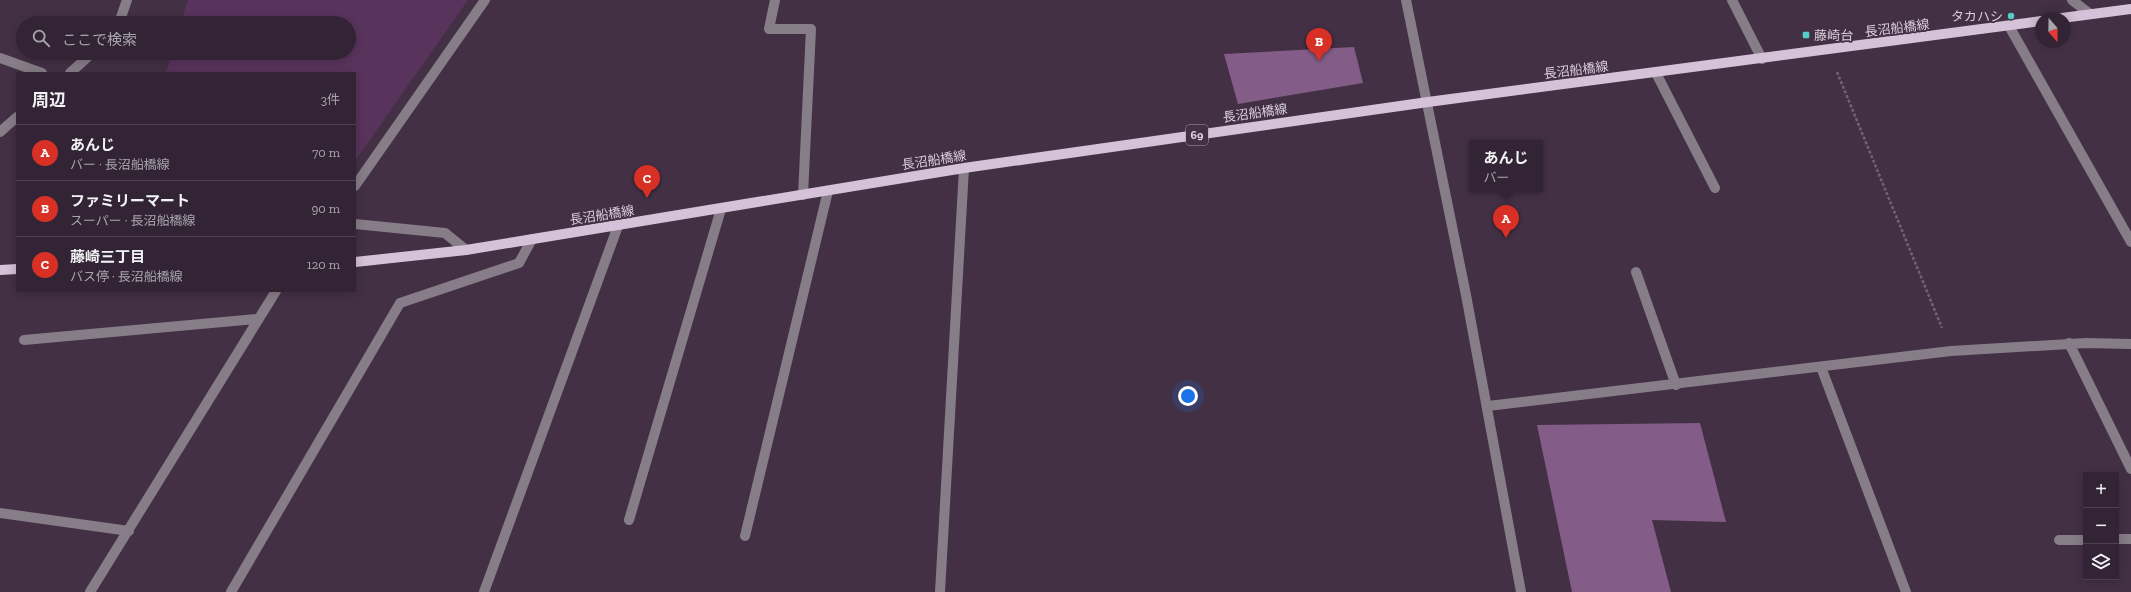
<!DOCTYPE html>
<html lang="ja">
<meta charset="utf-8">
<style>
:root{--surface:#322434;--page:#3a2c3c;--text:#f1f3f6;--muted:#a8a4ac;--line:#4d414f;--accent:#d93025}
body{margin:0;font-family:"Zilla Slab","Noto Sans JP",serif;background:var(--page);color:var(--text)}
.controls{position:absolute;right:12px;bottom:12px;display:grid;overflow:hidden;border-radius:0px;box-shadow:0 2px 10px #0003}
.controls button{width:36px;height:36px;display:grid;place-items:center;padding:0;border:0;border-bottom:1px solid var(--line);background:var(--surface);color:var(--text);font:20px sans-serif}
.compass{position:absolute;left:2035px;top:12px;width:36px;height:36px;border-radius:50%;background:var(--surface);box-shadow:0 2px 10px #0003;rotate:160deg}
.you{position:absolute;left:1188px;top:396px;width:14px;height:14px;margin:-10px;border:3px solid #fff;border-radius:50%;background:#1a73e8;box-shadow:0 0 0 6px #1a73e833}
.badge{display:grid;place-items:center;width:26px;height:26px;border-radius:50%;background:var(--accent);color:#fff;font-size:13px;font-weight:700}
.pin{position:absolute;translate:-50% -33px;filter:drop-shadow(0 1px 2px #0008)}
.pin::after{content:'';position:absolute;top:21px;width:14px;height:12px;background:inherit;clip-path:polygon(0 0,100% 0,50% 100%)}
.popup{position:absolute;left:1469px;top:140px;width:74px;height:52px;box-sizing:border-box;display:grid;place-content:center;border-radius:0px;background:var(--surface);filter:drop-shadow(0 1px 3px #0005);font-size:13px;white-space:nowrap;color:var(--muted)}
.popup b{font-size:15px;color:var(--text)}
.popup::after{content:'';position:absolute;left:50%;top:100%;margin-left:-8px;border:8px solid transparent;border-top-color:var(--surface)}
.list{margin:0;padding:0;list-style:none}
h2{display:flex;justify-content:space-between;align-items:center;height:52px;margin:0;padding:0 16px;font-size:17px}
h2 small{font-size:13px;font-weight:400;color:var(--muted)}
.list li{display:grid;grid-template-columns:26px 1fr auto;gap:12px;align-items:center;box-sizing:border-box;height:56px;padding:0 16px;border-top:1px solid var(--line)}
.list b{display:block;font-size:15px;white-space:nowrap}
.list p{margin:0;font-size:13px;white-space:nowrap;color:var(--muted)}
.list em{font-size:13px;font-style:normal;color:var(--muted)}
.icon{flex:none;width:22px;height:22px;fill:none;stroke:currentColor;stroke-width:2;stroke-linecap:round;stroke-linejoin:round}
.map{position:relative;flex:none;width:2131px;height:592px;overflow:hidden}
.search{position:absolute;background:var(--surface);box-shadow:0 2px 10px #0003;left:16px;top:16px;width:340px;height:44px;display:flex;align-items:center;gap:10px;box-sizing:border-box;padding:0 14px;border-radius:22px;color:var(--muted);font-size:15px}
.panel{position:absolute;background:var(--surface);box-shadow:0 2px 10px #0003;left:16px;top:72px;width:340px;height:220px;border-radius:0px}
.map>svg:first-child{display:block}
</style>
<div class="map">
<svg width="2131" height="592" viewBox="0 0 2131 592">
<rect width="100%" height="100%" fill="#433045"/>
<!-- green -->
<path fill="#58345c" d="M188 0H468L355 161V73H166L172 53H349V23H181Z"/>
<!-- building -->
<path fill="#835c87" d="M1354 47 1363 83 1238 104 1224 54Z
M1700 423 1726 522 1652 520 1671 592H1572L1537 425Z"/>
<g fill="none" stroke-linecap="round" stroke-linejoin="round">
<!-- path -->
<path stroke="#736274" stroke-width="2.5" stroke-dasharray="3 2" stroke-linecap="butt" d="M1837 72 1942 328"/>
<!-- minor -->
<path stroke="#877d88" stroke-width="10" d="M775 0 769 29H811L803 195
M1406 0 1466 295 1521 592
M1732 0 1762 59
M2072 0 2090 14
M119 23 127 0
M2009 26 2131 242
M0 58 42 73
M70 73 92 53
M1656 73 1715 188
M0 132 17 117
M355 186 485 0
M355 224 445 233 466 250
M1636 272 1676 385
M24 340 257 319
M2069 343 2131 469
M1821 367 1906 592
M1488 406 1951 351 2086 343 2131 344
M0 513 129 531
M629 520 721 209
M745 536 828 191
M2116 539H2131
M2059 540H2086
M90 592 276 291
M231 592 400 303 519 263 532 239
M484 592 618 226
M940 592 964 168"/>
<!-- major -->
<path stroke="#d6c2d8" stroke-width="10" d="M2062 18 2131 9
M355 262 466 250 964 168 1428 102 2041 21
M0 270 17 269"/>
</g>
<!-- markers -->
<g fill="#54cdc6" stroke="#433045" stroke-width="1.5">
<circle cx="2011" cy="16" r="4"/>
<rect x="1802" y="31" width="8" height="8" rx="2"/>
</g>
<g text-anchor="middle" dominant-baseline="central" stroke-width="3.5" stroke-linejoin="round" paint-order="stroke">
<!-- shield labels -->
<rect fill="#433045" stroke="#ad9fae" stroke-width="1" x="1186" y="125" width="22" height="20" rx="3"/>
<g font-size="12" font-weight="bold" fill="#dacedb">
<text x="1197" y="135">69</text>
</g>
<!-- poi labels -->
<g font-size="13" fill="#dacedb" stroke="#433045" text-anchor="end">
<text x="2003" y="16">タカハシ</text>
<text x="1814" y="35" text-anchor="start">藤崎台</text>
</g>
<!-- street labels -->
<g font-size="13" fill="#dacedb" stroke="#433045">
<text transform="translate(1897 28) rotate(-7)">長沼船橋線</text>
<text transform="translate(1576 70) rotate(-7)">長沼船橋線</text>
<text transform="translate(1255 113) rotate(-8)">長沼船橋線</text>
<text transform="translate(934 160) rotate(-9)">長沼船橋線</text>
<text transform="translate(602 215) rotate(-9)">長沼船橋線</text>
</g>
</g>
</svg>
<div class="controls">
<button>+</button>
<button>−</button>
<button><svg class="icon" aria-label="layers" viewBox="0 0 24 24"><path d="M12 4l9 5-9 5-9-5zM3 14l9 5 9-5"/></svg></button>
</div>
<svg class="compass" viewBox="-18 -18 36 36"><path d="M0-13l5 13h-10z" fill="#e53935"/><path d="M0 13l5-13h-10z" fill="#a8a4ac"/></svg>
<div class="you"></div>
<div class="pin badge" style="left:1506px;top:238px">A</div>
<div class="popup"><b>あんじ</b>バー</div>
<div class="pin badge" style="left:1319px;top:61px">B</div>
<div class="pin badge" style="left:647px;top:198px">C</div>
<div class="search"><svg class="icon" aria-label="search" viewBox="0 0 24 24"><circle cx="10" cy="10" r="6"/><path d="M15 15l6 6"/></svg>ここで検索</div>
<section class="panel">
<h2>周辺<small>3件</small></h2>
<ul class="list">
<li><span class="badge">A</span><div><b>あんじ</b><p>バー · 長沼船橋線</p></div><em>70 m</em></li>
<li><span class="badge">B</span><div><b>ファミリーマート</b><p>スーパー · 長沼船橋線</p></div><em>90 m</em></li>
<li><span class="badge">C</span><div><b>藤崎三丁目</b><p>バス停 · 長沼船橋線</p></div><em>120 m</em></li>
</ul>
</section>
</div>
